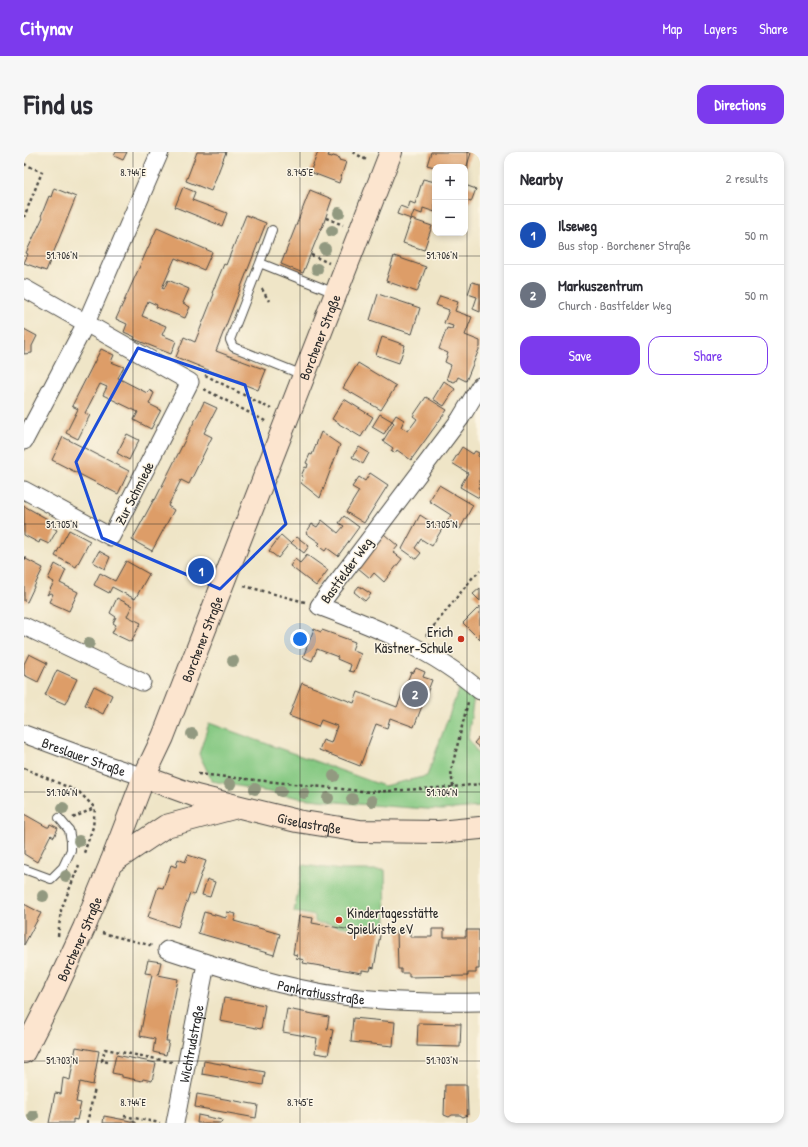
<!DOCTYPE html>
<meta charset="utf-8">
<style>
:root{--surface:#fff;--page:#f7f7f7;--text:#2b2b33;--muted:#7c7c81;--line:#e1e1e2;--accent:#7c3aed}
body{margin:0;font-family:"Patrick Hand",sans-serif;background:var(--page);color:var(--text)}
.controls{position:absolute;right:12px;top:12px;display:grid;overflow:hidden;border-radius:8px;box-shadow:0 2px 6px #0003}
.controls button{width:36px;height:36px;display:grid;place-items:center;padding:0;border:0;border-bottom:1px solid var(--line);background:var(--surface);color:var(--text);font:20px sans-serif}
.you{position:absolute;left:276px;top:487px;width:14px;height:14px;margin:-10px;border:3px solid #fff;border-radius:50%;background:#1a73e8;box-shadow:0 0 0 6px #1a73e833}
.badge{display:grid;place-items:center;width:26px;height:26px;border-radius:50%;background:var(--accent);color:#fff;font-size:13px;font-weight:700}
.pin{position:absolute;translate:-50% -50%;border:2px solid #fff;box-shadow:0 1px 4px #0006}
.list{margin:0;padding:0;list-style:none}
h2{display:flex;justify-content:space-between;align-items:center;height:52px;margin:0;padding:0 16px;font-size:17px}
h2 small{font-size:13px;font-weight:400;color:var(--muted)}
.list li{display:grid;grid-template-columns:26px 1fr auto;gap:12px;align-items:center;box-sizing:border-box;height:60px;padding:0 16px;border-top:1px solid var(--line)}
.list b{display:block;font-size:15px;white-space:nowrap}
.list p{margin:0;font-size:13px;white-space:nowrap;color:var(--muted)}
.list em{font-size:13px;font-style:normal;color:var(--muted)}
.actions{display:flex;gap:8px;padding:12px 16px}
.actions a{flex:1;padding:9px 0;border:1px solid var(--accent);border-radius:12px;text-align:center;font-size:14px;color:var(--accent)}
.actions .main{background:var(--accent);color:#fff}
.map{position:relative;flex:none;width:456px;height:971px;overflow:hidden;border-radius:12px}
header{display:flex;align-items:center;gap:24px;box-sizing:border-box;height:56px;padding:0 20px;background:var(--accent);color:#fff}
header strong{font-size:19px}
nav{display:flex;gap:22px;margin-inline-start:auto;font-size:14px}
.intro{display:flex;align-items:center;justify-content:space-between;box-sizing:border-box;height:96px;padding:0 24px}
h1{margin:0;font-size:28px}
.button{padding:10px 18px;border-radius:12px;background:var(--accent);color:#fff;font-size:14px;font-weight:700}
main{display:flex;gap:24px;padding:0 24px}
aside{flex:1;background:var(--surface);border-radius:12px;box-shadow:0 2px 6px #0003}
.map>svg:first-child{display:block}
</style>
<header>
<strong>Citynav</strong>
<nav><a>Map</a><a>Layers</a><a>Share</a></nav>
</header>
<div class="intro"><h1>Find us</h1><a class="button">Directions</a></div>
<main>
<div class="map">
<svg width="456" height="971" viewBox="0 0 456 971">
<rect width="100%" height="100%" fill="#fcf5e5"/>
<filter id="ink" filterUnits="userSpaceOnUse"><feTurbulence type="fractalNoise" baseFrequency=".025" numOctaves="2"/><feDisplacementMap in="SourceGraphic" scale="8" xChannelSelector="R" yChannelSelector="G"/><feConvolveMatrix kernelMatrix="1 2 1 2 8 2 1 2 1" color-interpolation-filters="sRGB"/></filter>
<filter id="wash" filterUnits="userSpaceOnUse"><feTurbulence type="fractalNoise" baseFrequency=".012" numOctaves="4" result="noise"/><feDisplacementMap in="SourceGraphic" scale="16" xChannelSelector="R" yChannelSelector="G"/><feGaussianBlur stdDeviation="0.9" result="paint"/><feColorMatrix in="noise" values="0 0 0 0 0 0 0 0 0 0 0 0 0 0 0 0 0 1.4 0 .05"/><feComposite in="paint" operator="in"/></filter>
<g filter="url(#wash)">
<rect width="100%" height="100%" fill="#efe5c7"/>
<!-- green -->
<path fill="#86c983" stroke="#587a57" d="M435 536 450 544 444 586 456 605V655L417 658 333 652 276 646 188 629 175 602 185 571 360 634 403 624Z
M279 713 317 718H361L362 777 341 773 340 778 291 770V764L270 760Z"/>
<g id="blocks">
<!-- building -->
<path fill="#dd9d67" d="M92 0H103L99 8 90 4Z
M173 0H202L187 39 162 29Z
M294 0H306L304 4 308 5 309 4 316 6 315 8 322 10 315 31 286 20Z
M407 0H443L447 1 441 20V15H410L403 13Z
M399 27 411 30V60L399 56 398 62 390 59 387 67 408 74 400 98 379 91 387 67 373 62 376 54 384 57 386 50 391 52Z
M441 33 452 37 447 50 441 48Z
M159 35 171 40 168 48 203 61 198 74 151 55Z
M30 36 52 45 22 119 0 111 4 102 2 101 19 65 17 64 25 44 27 45Z
M286 38 308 47 298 76H297L279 121 257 112Z
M222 63 242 71 192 199 242 218 234 238 152 205 160 185 171 190 190 142 188 141 200 112 202 113Z
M133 76 188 100 180 118 151 106 138 136 140 137 144 128 165 137 159 151 166 155 161 166 132 155 133 153 124 149 118 164 142 174 138 183 152 189 147 202 110 187 111 185 100 180 103 172 92 167Z
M370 104 402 115 393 140 362 129Z
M448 130 456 132V160L449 157 453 145 444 142Z
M354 142 396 156 388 182 346 168Z
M416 144 434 150 431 159 448 165 441 183 456 189V195L442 229 434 225 432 229 430 230 424 228 423 225 427 213 421 210 424 201 415 197 423 176 428 177 429 174 420 171 425 158 412 153Z
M0 177 13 184 8 194V201L0 202Z
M358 185 381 193 375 211 352 203Z
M77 197 90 203 87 210 100 215 94 226 123 241 125 238 130 241 125 252 137 258 127 277 110 268 114 260 79 243 83 235 76 232 61 261 66 263 54 287 42 281 54 257 48 254Z
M334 211 372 234 357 258 319 236Z
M420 229 431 237 420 254 409 247Z
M402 245 423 258 387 308 373 298 371 301 367 299 369 296 359 289 370 271 368 269 372 263 380 268 377 275 384 279 393 267 389 264Z
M320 247 349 265 337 285 315 272V271L308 267Z
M180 250 193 256 180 281 188 285 165 332 157 328 144 354 150 358 128 399 108 388 130 347 131 348Z
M356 262 368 269 360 282 348 275Z
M297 280 316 293 296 346 277 331 279 325 277 324 281 315 283 316 284 312 282 311 286 302 288 303Z
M103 282 115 288 105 308 93 301Z
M39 285 105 319 94 342 28 308Z
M335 295 345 301 339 312 328 305Z
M438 295 449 302 451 299 455 301 454 304 456 306V332L454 336 456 337 455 346 436 335 444 321 428 311Z
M346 321 364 333 340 371 322 360 335 339 328 335 335 325 341 329Z
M415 333 449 353 436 377 423 369 427 363 405 349Z
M0 354 27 369 24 373 33 378 25 392 16 388 15 391 0 383Z
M396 363 418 377 408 394 397 387 391 396 397 401 392 407 378 397Z
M320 364 335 375 314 404 303 396 301 399 297 396 294 393 296 391 282 381 288 372 293 375 298 368 314 381 320 374 315 371Z
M45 378 66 389 52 415 31 404Z
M360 382 374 394 369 400 378 407 360 430 350 421 346 426 334 416Z
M257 383 266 391 254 406 245 399Z
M273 385 285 394 280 401 267 391Z
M75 399 86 405 81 417 69 410Z
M283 403 304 418 292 434 266 414 271 407 276 411Z
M0 406 19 416 3 450 0 449Z
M102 409 125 422 111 447 88 435 85 441 70 433 76 421 91 429Z
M31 412 42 418 36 431 54 440 45 459 25 450 29 442 26 441 23 443 30 430 24 427Z
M335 434 347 442 341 449 330 440Z
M456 436V449L449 442Z
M93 446 108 454 103 464 117 471 107 490 88 481 92 473 89 471 92 465 86 461Z
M456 454V488L439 471Z
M290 477 297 480 298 478 331 490 328 498 337 502 330 520 325 519 327 513 313 507 314 505 293 497 288 509 279 505Z
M5 502 23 511 14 530 0 523V512Z
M392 516 401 520 399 525 408 528 390 575 366 566 363 576 352 572 336 614 295 598 299 588 307 591 313 574 297 568 294 575 265 564 278 531 330 551 334 540 373 555 387 520 389 521Z
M33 518 53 527 41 552 21 543Z
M70 534 88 543 79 562 61 553Z
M456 584V596L450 591Z
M0 662 23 675H25L26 672 34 676 30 685 27 683 26 684 13 710 0 702Z
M164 703 182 709 170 743 166 741 154 775 124 765 134 735 139 736 147 713 152 715 154 707 161 710Z
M183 727 191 730 186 745 178 743Z
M0 752 17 761 0 793Z
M180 760 202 766 203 760 212 762 210 769 256 782 250 803 174 781Z
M275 764 289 766 288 771 343 781 344 776 357 778 350 816 347 815 346 819 338 818V821L279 811 280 808 272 806 273 803 269 802Z
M408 777H420V785H442V778H455V817H452V821H444V824L385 825V821H377V817H374L373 779H386V785H408Z
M124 808 137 810 134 823 154 827 142 889H145L142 903 129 900 131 887 116 884 128 822 121 821Z
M200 846 241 853 237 877 196 869Z
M263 857 305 865 303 877 309 878 304 903 291 901 293 886 259 880Z
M329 866 371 870 369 894 327 890Z
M394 871 437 872 436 895 393 894Z
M52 895 75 899 69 933 56 930 52 950 57 951 53 968 49 967V971H25L31 941 37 942 39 926 46 928Z
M92 903 132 911 128 929 119 927 118 929 98 925V923L88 921Z
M180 909 241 920 239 933 178 922Z
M421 933H443L444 963 439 965 436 963H428L425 965 420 963Z
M173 942 234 953 232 966 171 955Z
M174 963 198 968 197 971H173Z
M80 964 112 970V971H79Z"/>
</g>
</g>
<g filter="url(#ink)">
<use href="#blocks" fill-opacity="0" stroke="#484742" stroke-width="1"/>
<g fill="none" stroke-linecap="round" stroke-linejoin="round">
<!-- service casing -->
<g stroke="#484742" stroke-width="10">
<path id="service" d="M236 111 248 78
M279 223 209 195 206 188 236 111 311 141
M0 717 27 727 39 715 47 698V689L45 678 35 666"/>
</g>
<!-- minor casing -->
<g stroke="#484742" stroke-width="19">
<g id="minor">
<path d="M0 136 166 230 87 385 0 338"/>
<path d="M456 234 436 267 295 454C351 475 410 498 456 539"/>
<path d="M0 289 62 171 136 0"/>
<path d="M0 474 118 530"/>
<path id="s1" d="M0 582 84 613 120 625"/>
<path id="s2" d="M143 798C201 817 259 836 319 844 364 850 411 851 456 850"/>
<path id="s3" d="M151 971 182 812"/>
</g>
</g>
<!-- secondary casing -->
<g stroke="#484742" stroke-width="24">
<g id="secondary">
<path id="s4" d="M120 625 172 644 273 669 336 679 415 680 456 676"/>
<path d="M87 711 142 674 213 655"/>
<path id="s5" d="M0 900 29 843 60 776 87 711 120 625 139 585 367 0"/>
</g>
</g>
<!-- path -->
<path stroke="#484742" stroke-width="2.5" stroke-dasharray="3 3" stroke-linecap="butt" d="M329 0 344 9
M0 12 18 20 0 65
M302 66 319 73
M287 103 305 111
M238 137 245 149
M181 223 247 257
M180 237 243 270
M0 405 4 408
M220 434 281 450
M402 484 449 425 456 419
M0 616 55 640 71 656 69 675 60 701
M174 622 347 640 429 635 456 632
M429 635 427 619 444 550
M49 666 70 656
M78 781 129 794
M34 784 37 758 55 713
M84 910 78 909 81 897 148 910
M100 964 136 971
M63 971 71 936"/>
<!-- service -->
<use href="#service" stroke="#fff" stroke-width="8"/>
<!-- minor -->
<use href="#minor" stroke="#fff" stroke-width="17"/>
<!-- secondary -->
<use href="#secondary" stroke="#fce5cf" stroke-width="22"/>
</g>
<!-- trees -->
<g fill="#929980">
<circle cx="315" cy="61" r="6"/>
<circle cx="308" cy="79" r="6"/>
<circle cx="301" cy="97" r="6"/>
<circle cx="293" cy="117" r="6"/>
<circle cx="65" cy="491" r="6"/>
<circle cx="209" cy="509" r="6"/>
<circle cx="168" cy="582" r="6"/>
<circle cx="310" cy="624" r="6"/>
<circle cx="206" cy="632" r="6"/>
<circle cx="231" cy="637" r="6"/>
<circle cx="257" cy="639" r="6"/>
<circle cx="280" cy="641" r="6"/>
<circle cx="304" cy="646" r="6"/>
<circle cx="328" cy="647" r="6"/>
<circle cx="348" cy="649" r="6"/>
<circle cx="39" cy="656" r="6"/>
<circle cx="55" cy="689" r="6"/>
<circle cx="42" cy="724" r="6"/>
<circle cx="19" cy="744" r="6"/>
<circle cx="9" cy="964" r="6"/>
</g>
</g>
<!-- marked area -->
<path fill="none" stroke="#1d4ed8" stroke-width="3" stroke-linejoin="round" d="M114 196 221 233 262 372 196 437 78 386 52 310Z"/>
<!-- ticks -->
<path fill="none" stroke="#2b2b2b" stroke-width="1" stroke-opacity="0.45" d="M109 0V971M276 0V971M443 0V971M0 104H456M0 372H456M0 640H456M0 909H456"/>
<!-- markers -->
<g fill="#c8321e" stroke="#fcf5e5" stroke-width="1.5">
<circle cx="437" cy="487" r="4"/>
<circle cx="315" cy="768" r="4"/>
</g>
<g text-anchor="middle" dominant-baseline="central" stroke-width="3" stroke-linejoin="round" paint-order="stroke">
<!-- street labels -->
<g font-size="14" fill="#2b2b2b" stroke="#fcf5e5">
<text stroke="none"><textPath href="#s5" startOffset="774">Borchener Straße</textPath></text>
<text transform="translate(110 341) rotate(-63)">Zur Schmiede</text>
<text transform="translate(322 418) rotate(-54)">Bastfelder Weg</text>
<text stroke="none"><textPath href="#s5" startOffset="450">Borchener Straße</textPath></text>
<text stroke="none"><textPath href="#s1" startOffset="64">Breslauer Straße</textPath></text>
<text stroke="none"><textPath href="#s4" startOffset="172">Giselastraße</textPath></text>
<text stroke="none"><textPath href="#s5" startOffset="126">Borchener Straße</textPath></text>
<text stroke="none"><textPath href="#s2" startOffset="160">Pankratiusstraße</textPath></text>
<text stroke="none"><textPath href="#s3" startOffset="81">Wichtrudstraße</textPath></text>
</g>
<!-- poi labels -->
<g font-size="14" fill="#2b2b2b" stroke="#fcf5e5" text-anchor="end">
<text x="429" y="479">Erich<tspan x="429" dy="16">Kästner-Schule</tspan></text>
<text x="323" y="760" text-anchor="start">Kindertagesstätte<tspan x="323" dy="16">Spielkiste eV</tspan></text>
</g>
</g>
<g font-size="10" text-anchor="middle" fill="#2b2b2b" stroke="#fcf5e5" stroke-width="3" stroke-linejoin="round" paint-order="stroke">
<text x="109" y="24">8.744°E</text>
<text x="276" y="24">8.745°E</text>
<text x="38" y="107">51.706°N</text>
<text x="418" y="107">51.706°N</text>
<text x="38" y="376">51.705°N</text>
<text x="418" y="376">51.705°N</text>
<text x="38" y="644">51.704°N</text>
<text x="418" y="644">51.704°N</text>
<text x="38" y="912">51.703°N</text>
<text x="418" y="912">51.703°N</text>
<text x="109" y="954">8.744°E</text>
<text x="276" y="954">8.745°E</text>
</g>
</svg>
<div class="controls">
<button>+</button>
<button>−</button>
</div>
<div class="you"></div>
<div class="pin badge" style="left:177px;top:419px;background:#1a4fb4">1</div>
<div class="pin badge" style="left:391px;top:542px;background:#6b7280">2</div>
</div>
<aside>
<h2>Nearby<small>2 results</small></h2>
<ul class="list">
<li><span class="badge" style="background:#1a4fb4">1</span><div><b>Ilseweg</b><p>Bus stop · Borchener Straße</p></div><em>50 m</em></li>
<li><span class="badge" style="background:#6b7280">2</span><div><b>Markuszentrum</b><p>Church · Bastfelder Weg</p></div><em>50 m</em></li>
</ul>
<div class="actions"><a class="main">Save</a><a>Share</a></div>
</aside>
</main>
